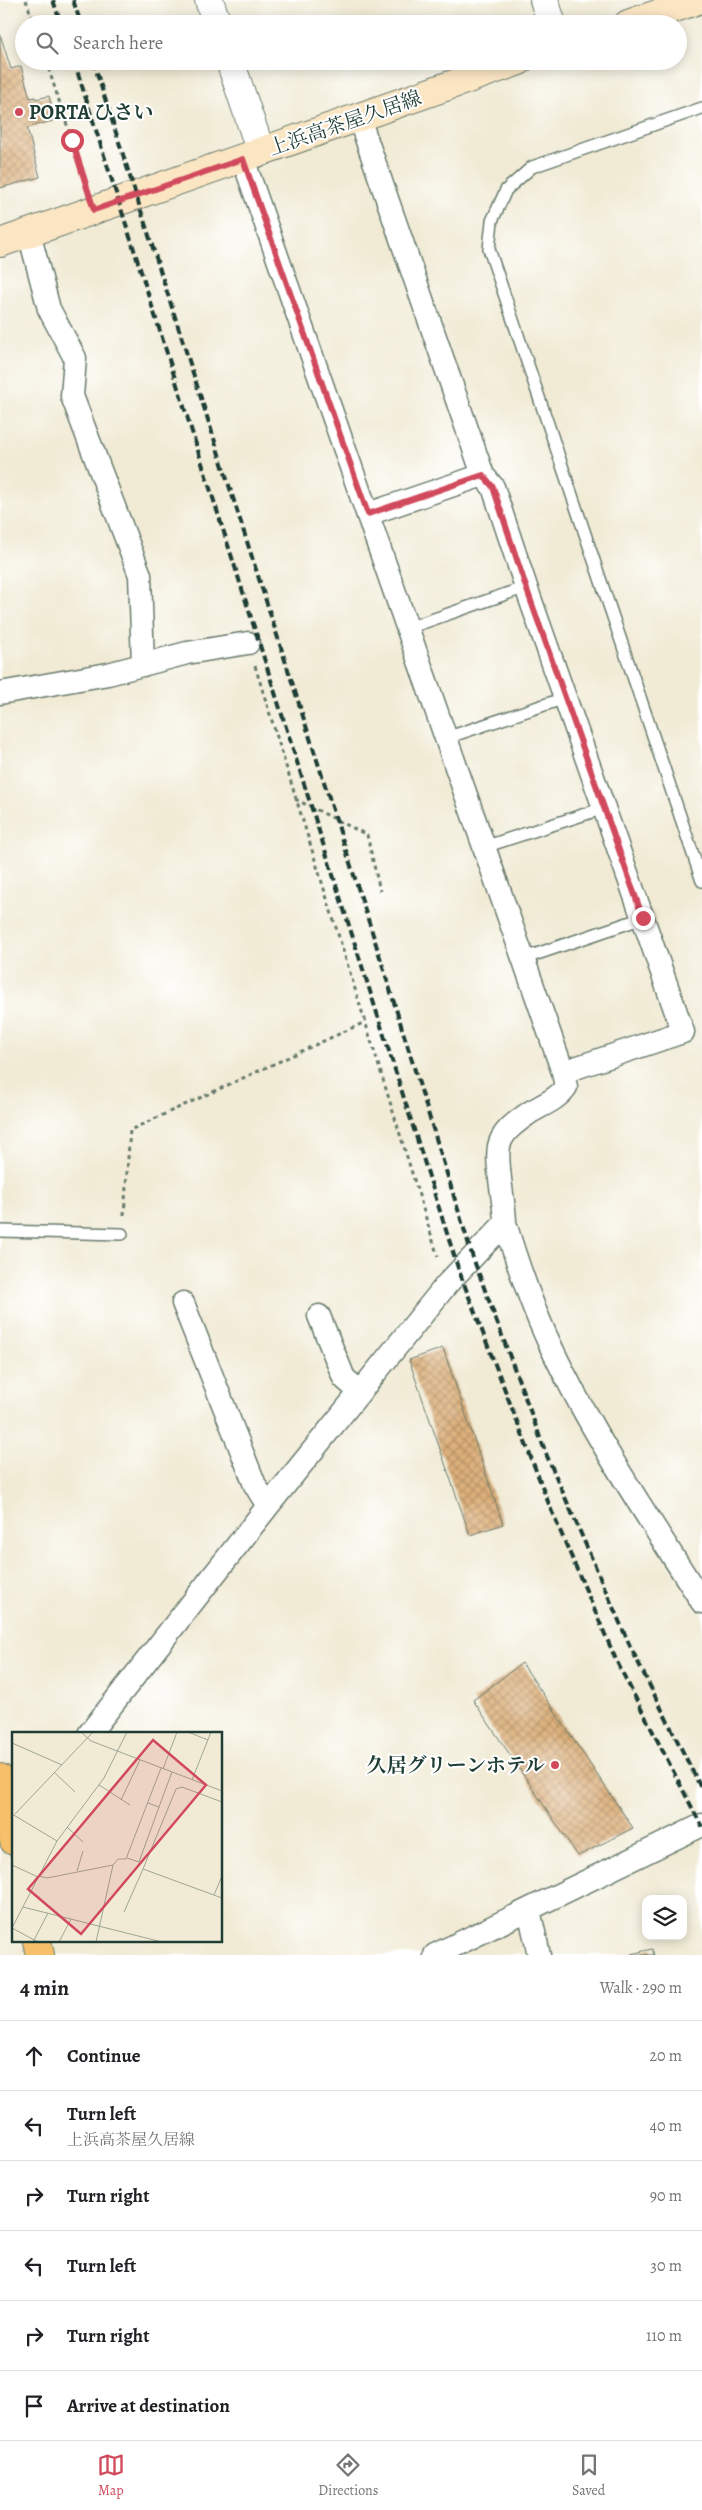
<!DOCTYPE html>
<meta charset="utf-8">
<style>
:root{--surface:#fff;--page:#f2f2f2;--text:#202124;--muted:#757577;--line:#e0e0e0;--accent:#d1495b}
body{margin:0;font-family:Alegreya,"Noto Serif JP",serif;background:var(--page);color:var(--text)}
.controls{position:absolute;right:15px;bottom:15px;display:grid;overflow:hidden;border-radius:10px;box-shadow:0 2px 12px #0003}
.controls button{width:45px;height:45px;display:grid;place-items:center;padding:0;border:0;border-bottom:1px solid var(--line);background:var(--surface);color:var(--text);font:25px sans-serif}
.stop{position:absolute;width:15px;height:15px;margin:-11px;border:4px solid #d1495b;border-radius:50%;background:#fff}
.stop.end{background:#d1495b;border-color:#fff;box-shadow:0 1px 5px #0008}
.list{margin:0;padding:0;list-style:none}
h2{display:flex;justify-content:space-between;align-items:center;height:65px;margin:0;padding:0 20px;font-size:21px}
h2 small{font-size:16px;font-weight:400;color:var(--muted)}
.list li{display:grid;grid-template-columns:32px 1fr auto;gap:15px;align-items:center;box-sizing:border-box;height:70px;padding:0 20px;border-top:1px solid var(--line)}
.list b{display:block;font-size:19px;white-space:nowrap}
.list p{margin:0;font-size:16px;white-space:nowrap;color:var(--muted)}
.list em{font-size:16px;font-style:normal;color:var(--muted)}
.icon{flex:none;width:28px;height:28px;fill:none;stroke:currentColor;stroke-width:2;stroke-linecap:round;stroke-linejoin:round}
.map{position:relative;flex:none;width:702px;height:1955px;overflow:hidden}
.search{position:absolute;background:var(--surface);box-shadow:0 2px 12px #0003;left:15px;right:15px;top:15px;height:55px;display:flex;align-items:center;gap:12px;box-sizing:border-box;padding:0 18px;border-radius:28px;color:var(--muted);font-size:19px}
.sheet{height:485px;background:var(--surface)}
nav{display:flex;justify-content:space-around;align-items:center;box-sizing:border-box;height:70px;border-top:1px solid var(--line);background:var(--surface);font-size:14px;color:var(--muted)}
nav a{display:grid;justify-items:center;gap:2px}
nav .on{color:var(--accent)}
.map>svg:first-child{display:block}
</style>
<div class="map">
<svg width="702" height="1955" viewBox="0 0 702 1955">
<defs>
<pattern id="building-cross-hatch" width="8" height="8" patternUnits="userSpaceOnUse" patternTransform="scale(1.25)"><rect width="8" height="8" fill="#ddb07a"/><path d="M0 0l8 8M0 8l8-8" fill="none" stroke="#b39065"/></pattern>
</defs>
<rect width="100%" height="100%" fill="#fff"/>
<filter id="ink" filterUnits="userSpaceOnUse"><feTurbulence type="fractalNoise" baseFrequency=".02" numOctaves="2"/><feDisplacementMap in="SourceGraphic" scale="10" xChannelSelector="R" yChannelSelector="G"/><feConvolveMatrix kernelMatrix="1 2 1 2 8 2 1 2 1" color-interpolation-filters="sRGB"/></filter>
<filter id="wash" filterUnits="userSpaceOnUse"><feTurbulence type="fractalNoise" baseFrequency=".0096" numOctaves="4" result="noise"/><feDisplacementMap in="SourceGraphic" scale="20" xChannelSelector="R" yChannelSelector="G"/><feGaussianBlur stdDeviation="1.12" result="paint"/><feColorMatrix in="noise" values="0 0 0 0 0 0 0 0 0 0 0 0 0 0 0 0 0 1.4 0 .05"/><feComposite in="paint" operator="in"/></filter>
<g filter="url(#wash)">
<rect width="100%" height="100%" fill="#f1ebd5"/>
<g id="blocks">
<!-- building -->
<path fill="url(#building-cross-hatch)" d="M0 34 11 69 21 66 30 98 35 97 36 99 49 96 55 120 27 128 40 177 0 188Z
M443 1348 503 1524 470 1535 409 1360Z
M522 1663 633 1828 578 1856 473 1700Z
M652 1949 654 1955H631V1954Z"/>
</g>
</g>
<g filter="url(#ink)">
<use href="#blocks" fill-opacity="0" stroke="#687a6c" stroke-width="1"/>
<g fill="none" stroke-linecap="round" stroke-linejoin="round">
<!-- service casing -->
<g stroke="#687a6c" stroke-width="14">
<path id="service" d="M702 108 532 167 506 190 492 221 489 249 702 881
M408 628 526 587
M446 738 565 698
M484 847 604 808
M522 959 643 918
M0 1231 122 1234"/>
</g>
<!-- minor casing -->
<g stroke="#687a6c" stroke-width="25">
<path id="minor" d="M359 118 483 475 368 514
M29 233 49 309 75 358 72 396 140 575 143 665
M483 475 493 487 526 587 683 1032 563 1072
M0 693 108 674 187 653 248 643
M505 1223C518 1266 533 1310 553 1351 595 1439 650 1520 702 1602
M183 1303 255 1485 268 1506
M319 1316 344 1378 360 1392
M89 1734 268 1506 447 1284 505 1223C505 1203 494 1158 500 1143 504 1130 518 1121 529 1113 542 1105 557 1100 566 1087L563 1072 243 159
M529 1910 539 1955
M435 1955 702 1825"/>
</g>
<!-- tertiary casing -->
<g stroke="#687a6c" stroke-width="30">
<path id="tertiary" d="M209 0 217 24
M544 0 552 24
M230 61 261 152"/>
</g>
<!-- secondary casing -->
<g stroke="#687a6c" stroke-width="30">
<path id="secondary" d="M628 24 698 0
M0 243 519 61"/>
</g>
<!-- primary casing -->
<g stroke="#687a6c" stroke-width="30">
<path id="primary" d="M0 1778 14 1841
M37 1941 40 1955"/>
</g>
<!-- path -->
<path stroke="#687a6c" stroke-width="3" stroke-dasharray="4 4" stroke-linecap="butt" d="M26 0 34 24
M46 61 86 183
M255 666 438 1257
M295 799 367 835 380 891
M124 1215 130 1130 365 1022"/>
<!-- service -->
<use href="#service" stroke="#fff" stroke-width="11"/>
<!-- minor -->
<use href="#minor" stroke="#fff" stroke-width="22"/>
<!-- tertiary -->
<use href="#tertiary" stroke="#fff" stroke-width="28"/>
<!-- secondary -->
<use href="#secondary" stroke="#fbe6c4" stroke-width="28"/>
<!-- primary -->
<use href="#primary" stroke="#f6c06b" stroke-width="28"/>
<!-- rail -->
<path stroke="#1f3d34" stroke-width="4" stroke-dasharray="8 4" stroke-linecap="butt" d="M53 0 61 24
M73 0 81 24
M74 61 459 1271 552 1512 617 1662 702 1827
M93 61 375 941 473 1258 547 1456 630 1646 702 1790"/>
</g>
</g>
<g fill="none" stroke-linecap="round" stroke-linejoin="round" filter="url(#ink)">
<!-- route -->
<path stroke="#d1495b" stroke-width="6" d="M72 140 94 210 243 159 368 514 483 475 493 487 526 587 643 918"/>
</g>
<!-- markers -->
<g fill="#d1495b" stroke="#fff" stroke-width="2">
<circle cx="19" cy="112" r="5"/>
<circle cx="555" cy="1765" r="5"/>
</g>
<g text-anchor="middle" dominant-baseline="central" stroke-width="4" stroke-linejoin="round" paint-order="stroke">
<!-- poi labels -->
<g font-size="20" font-weight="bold" fill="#1f3d34" stroke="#fff" text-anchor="start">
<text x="29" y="112">PORTA ひさい</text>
<text x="545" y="1765" text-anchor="end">久居グリーンホテル</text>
</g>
<!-- street labels -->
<g font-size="20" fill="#1f3d34" stroke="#fff">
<text transform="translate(345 123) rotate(-19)">上浜高茶屋久居線</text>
</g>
</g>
<!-- overview -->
<g transform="translate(12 1732)">
<rect width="210" height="210" fill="#f1ebd5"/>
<path fill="none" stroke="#9da595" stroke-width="1" d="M69 0 79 9 210 59M176 0 196 8M0 11 50 33M151 37 165 0M43 41 63 60M180 48 199 0M87 53 118 73M109 68 128 28M136 71 147 75 160 40M0 82 45 109M3 82 81 0M55 95 71 110M115 126 127 130 147 75M0 133 26 145M131 137 164 57 170 55 210 70M65 139 71 119M27 144 35 146 101 133 106 127H114L149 36M202 163 210 144M11 175 150 210M112 180 131 137 210 166M0 196 26 210M0 196 45 109 92 46 115 0M21 210 36 181M47 210 59 187M84 210 101 133"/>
<path fill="#d1495b" fill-opacity="0.15" stroke="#d1495b" stroke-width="2.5" d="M141 8 194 53 69 202 16 157Z"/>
<rect width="210" height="210" fill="none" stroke="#1f3d34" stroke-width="2.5"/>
</g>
</svg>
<div class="controls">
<button><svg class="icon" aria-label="layers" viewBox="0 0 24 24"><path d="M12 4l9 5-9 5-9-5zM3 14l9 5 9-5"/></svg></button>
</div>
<div class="stop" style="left:72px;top:140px"></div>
<div class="stop end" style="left:643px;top:918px"></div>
<div class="search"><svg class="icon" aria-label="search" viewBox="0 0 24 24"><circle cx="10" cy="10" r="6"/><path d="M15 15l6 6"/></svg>Search here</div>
</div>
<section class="sheet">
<h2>4 min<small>Walk · 290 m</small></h2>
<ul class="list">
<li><svg class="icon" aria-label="ahead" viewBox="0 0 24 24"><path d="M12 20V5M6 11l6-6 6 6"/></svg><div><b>Continue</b></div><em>20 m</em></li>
<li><svg class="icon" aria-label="left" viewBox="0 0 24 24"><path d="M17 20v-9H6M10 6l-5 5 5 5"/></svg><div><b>Turn left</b><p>上浜高茶屋久居線</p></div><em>40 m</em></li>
<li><svg class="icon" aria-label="right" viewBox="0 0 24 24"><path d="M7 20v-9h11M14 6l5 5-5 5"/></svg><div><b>Turn right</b></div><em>90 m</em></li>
<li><svg class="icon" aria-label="left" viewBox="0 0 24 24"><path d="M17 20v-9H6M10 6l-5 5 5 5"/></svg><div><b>Turn left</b></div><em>30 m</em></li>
<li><svg class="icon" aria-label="right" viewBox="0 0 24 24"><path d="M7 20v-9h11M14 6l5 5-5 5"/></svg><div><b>Turn right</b></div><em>110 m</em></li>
<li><svg class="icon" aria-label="arrive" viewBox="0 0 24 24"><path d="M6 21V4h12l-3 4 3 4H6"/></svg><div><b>Arrive at destination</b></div></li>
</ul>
</section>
<nav>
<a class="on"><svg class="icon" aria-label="map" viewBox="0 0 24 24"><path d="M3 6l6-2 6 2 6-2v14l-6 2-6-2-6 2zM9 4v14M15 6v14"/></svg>Map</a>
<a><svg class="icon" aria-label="directions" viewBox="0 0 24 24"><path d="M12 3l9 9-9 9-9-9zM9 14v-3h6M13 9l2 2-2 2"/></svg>Directions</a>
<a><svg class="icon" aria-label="saved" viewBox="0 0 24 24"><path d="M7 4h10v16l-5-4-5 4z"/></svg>Saved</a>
</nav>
